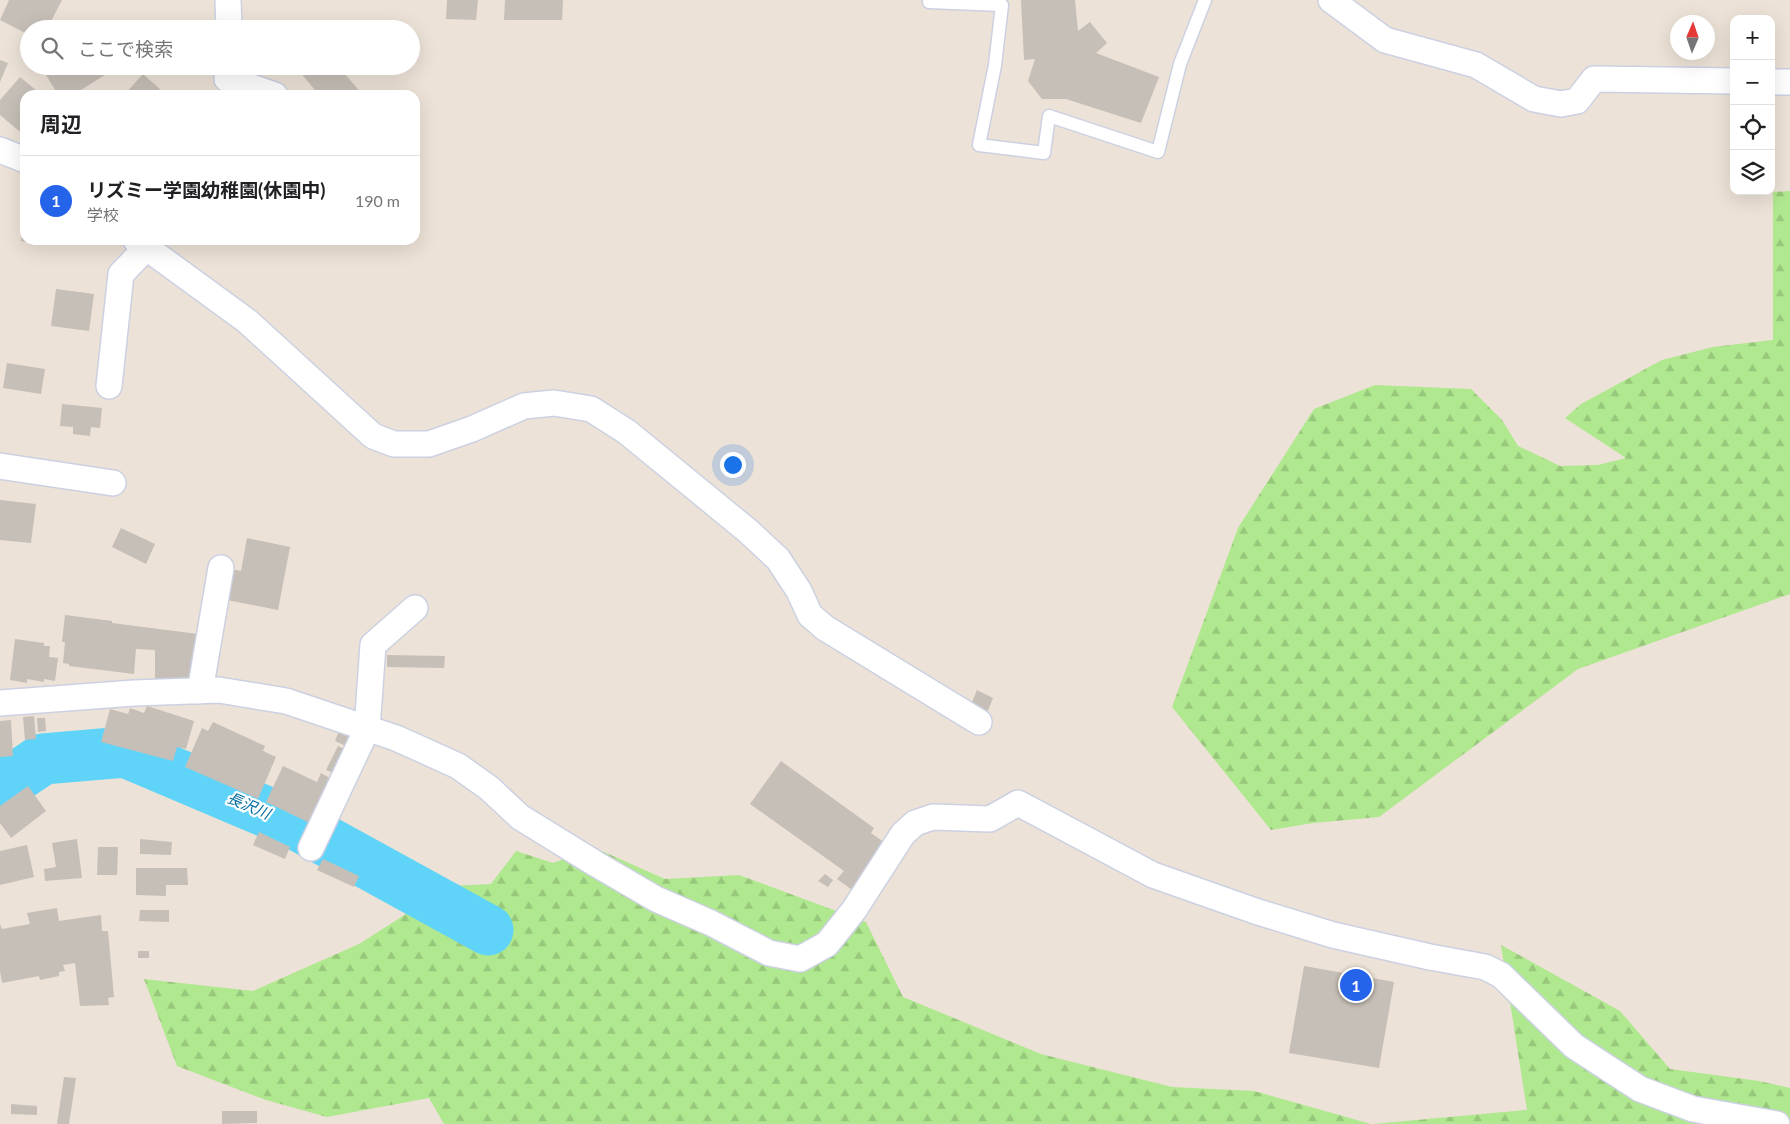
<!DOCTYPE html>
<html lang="ja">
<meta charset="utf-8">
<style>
:root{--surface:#fff;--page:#f2f2f2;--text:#202124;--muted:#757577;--line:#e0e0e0;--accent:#2563eb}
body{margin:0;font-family:Lato,"Noto Sans JP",sans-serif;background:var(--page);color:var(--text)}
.controls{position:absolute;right:15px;top:15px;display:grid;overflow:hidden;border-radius:10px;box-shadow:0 5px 20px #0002}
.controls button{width:45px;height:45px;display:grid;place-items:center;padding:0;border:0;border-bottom:1px solid var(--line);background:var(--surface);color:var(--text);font:25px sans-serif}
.compass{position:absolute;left:1670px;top:15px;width:45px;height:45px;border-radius:50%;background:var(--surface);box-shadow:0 5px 20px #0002;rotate:2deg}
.you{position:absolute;left:732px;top:464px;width:18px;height:18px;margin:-12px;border:4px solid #fff;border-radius:50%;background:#1a73e8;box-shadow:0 0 0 8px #1a73e833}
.badge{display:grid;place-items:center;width:32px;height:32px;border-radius:50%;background:var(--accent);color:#fff;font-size:16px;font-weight:700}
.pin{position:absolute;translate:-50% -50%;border:2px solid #fff;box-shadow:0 1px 5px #0006}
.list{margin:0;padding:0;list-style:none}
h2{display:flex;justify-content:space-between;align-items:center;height:65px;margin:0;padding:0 20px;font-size:21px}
h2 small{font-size:16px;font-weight:400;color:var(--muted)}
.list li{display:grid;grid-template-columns:32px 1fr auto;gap:15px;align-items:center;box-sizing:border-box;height:90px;padding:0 20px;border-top:1px solid var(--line)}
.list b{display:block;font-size:19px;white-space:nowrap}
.list p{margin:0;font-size:16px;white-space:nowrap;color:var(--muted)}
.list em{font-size:16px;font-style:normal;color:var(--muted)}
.icon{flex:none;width:28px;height:28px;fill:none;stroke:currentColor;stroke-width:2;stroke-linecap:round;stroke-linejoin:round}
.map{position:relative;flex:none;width:1790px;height:1124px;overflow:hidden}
.search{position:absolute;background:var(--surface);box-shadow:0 5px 20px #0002;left:20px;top:20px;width:400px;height:55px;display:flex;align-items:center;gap:12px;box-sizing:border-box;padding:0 18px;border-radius:28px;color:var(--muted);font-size:19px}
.panel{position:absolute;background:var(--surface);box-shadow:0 5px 20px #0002;left:20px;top:90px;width:400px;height:155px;border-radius:15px}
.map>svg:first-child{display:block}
</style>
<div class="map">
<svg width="1790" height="1124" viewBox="0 0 1790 1124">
<defs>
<pattern id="forest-firs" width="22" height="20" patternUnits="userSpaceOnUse" patternTransform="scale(1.25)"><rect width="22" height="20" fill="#afe88e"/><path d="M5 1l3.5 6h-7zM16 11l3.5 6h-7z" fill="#97c77a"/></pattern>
</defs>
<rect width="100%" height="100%" fill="#ece2d7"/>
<!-- forest -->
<path fill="url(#forest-firs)" d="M1790 191V594L1578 669 1379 817 1313 823 1271 830 1172 707 1238 528 1314 409 1375 385 1471 389 1502 420 1518 446 1560 466 1598 465 1626 458 1565 418 1581 404 1662 360 1713 347 1773 340V192Z
M595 848 665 879 739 875 866 922 903 997 1041 1054 1172 1087 1254 1091 1371 1124H444L429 1098 327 1117 266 1100 177 1066 144 979 253 991 359 944 450 886 491 884 516 851 553 863Z
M1501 945 1620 1011 1670 1069 1759 1081 1790 1088V1124H1373L1527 1110Z"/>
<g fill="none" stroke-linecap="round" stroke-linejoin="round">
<!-- river -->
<path stroke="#5fd4f8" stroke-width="51" d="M0 788 43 759 125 752 297 825 488 930"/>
</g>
<!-- building -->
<path fill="#c6bfb7" d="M9 0H62L47 29H29V35L0 20Z
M447 0H478L476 20 446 19Z
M505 0H563L562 20H504Z
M1021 0H1075L1078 31 1090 22 1107 43 1096 53 1159 77 1141 123 1066 99H1042L1028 81 1035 59 1024 60Z
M0 60 8 63 0 82Z
M45 66H115L116 68 73 95H58L42 68Z
M261 66H288L285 74Z
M306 66H338L363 95H319L300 72Z
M143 74 160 89 155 95H124Z
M20 77 42 95H25V136L0 115V100Z
M24 226 25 240H45L44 245 21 241Z
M56 289 94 294 89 331 51 326Z
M7 363 45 369 41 394 3 388Z
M62 404 102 408 100 428 91 427 90 436 73 434V427L60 426Z
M0 500 36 504 31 543 0 540Z
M121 528 155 544 146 564 112 547Z
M247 538 290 547 278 610 227 600 232 569 241 571Z
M65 615 112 621V623L198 634 196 682 155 679V650L136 649 134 674 69 666V664L63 663 65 642H62Z
M15 639 44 643V646H50L49 657 58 658 55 681 44 679V682L27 679V683L10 680Z
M387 655 445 656 444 668 387 667Z
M977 690 993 698 985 718 969 710Z
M147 706 194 721 186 749 177 747 173 761 101 742 110 709 128 714 130 708 144 713Z
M34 716 36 739 25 740 23 717Z
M37 718H45L46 731 38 732Z
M11 720 13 756 0 757V721Z
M213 722 265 746 263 751 276 757 258 799 185 767 202 728 208 731Z
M340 729 352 736 348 747 335 741Z
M338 746 346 750 336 774 326 770Z
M781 761 874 828 871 833 885 843 855 892 837 879 844 871 750 804Z
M283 766 317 782 321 773 333 780 312 824 266 802Z
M28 786 46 811 11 838 0 823V806Z
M259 832 290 847 285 859 253 845Z
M77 839 82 878 45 881 44 869 56 867 52 843Z
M140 839 172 842 171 855 140 854Z
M27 845 34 877 0 885V851Z
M98 847H118L117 875H97Z
M323 859 359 876 354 887 317 870Z
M136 868H187L188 885H166V896L136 895Z
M825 874 833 880 828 887 818 881Z
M57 908 59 921 101 915 102 931H108L114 997 108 998 109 1005 80 1006 75 963 63 965 65 971 59 972V976L40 980 39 976 2 983 0 971V924L2 929 30 924 27 913Z
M140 910H169V922L139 921Z
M138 951H149V958H138Z
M1304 966 1394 982 1379 1068 1289 1053Z
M64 1077 76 1078 69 1124H57Z
M11 1104 37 1106V1115L11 1114Z
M222 1111H257V1123L222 1124Z"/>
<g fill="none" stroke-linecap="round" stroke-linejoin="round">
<!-- lane casing -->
<g stroke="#ccd1e2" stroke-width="15">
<path id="lane" d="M929 0V2L1002 5 995 65 979 145 1044 153 1049 116 1158 152 1180 64 1205 0"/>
</g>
<!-- street casing -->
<g stroke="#ccd1e2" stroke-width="28">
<path id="street" d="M228 0 229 29
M1331 0 1385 40 1476 65 1534 99 1561 104 1577 101 1594 79 1734 81
M228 66 227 79 275 95
M1771 82H1790
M0 150 25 160
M136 240 247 321 373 436 394 444H429L472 429 524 406 554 403 591 409 627 432 748 531 778 559 799 591 810 615 825 628 979 722
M109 386 121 274 146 248
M0 466 113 483
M200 691 221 568
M0 703 134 693 219 690 286 701 396 738 458 766 489 788 520 817 596 864 656 899 711 923 769 953 800 959 827 944 854 910 903 834 915 823 933 817 990 819 1018 803 1153 875 1258 912 1333 935 1430 957 1485 967 1501 975 1574 1046 1640 1089 1693 1109 1777 1124
M311 848 367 729 373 645 415 608"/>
</g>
<!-- lane -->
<use href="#lane" stroke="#fff" stroke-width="12"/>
<!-- street -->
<use href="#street" stroke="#fff" stroke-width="25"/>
</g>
<g text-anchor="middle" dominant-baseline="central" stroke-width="4.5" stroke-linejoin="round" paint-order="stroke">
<!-- water labels -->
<g font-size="15" font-style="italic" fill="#026ea0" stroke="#fff">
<text transform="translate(249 805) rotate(23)">長沢川</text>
</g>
</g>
</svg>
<div class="controls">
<button>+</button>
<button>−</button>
<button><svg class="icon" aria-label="locate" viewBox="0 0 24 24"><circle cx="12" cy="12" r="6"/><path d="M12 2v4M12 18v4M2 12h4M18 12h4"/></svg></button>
<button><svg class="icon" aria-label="layers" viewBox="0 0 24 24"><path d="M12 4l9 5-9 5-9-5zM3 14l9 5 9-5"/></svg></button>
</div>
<svg class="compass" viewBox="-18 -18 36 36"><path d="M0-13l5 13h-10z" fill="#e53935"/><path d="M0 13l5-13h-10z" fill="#757577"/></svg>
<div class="you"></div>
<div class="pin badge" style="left:1356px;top:985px">1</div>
<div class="search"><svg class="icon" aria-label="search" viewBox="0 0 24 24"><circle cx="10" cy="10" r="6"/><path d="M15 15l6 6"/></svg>ここで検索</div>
<section class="panel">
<h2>周辺<small></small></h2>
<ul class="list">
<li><span class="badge">1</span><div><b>リズミー学園幼稚園(休園中)</b><p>学校</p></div><em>190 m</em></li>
</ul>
</section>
</div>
